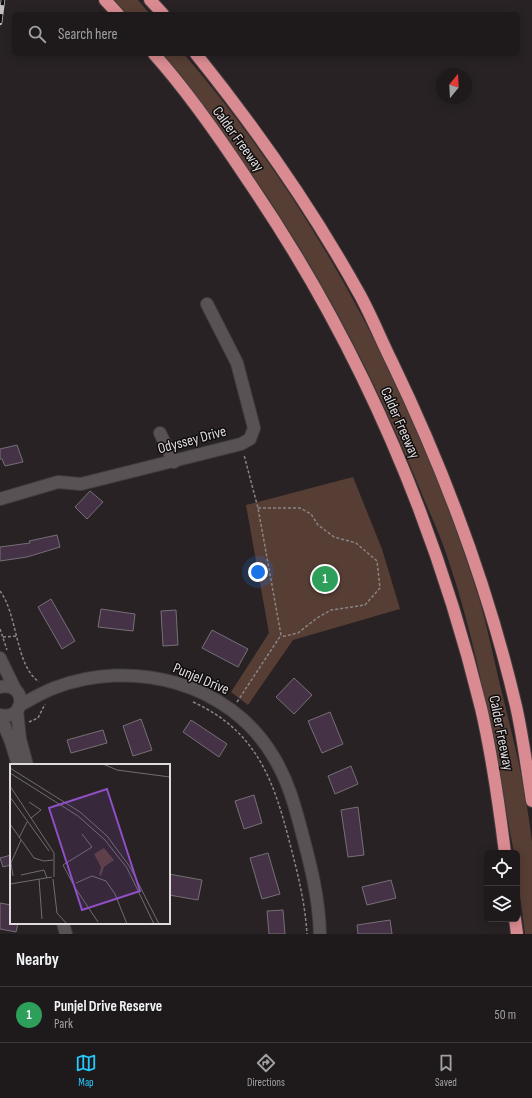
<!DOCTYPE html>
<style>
:root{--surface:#1e1a1c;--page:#2b2729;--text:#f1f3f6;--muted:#a1a1a3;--line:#3c383b;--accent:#25c9fe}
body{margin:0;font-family:"Sofia Sans Condensed",sans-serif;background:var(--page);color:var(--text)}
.controls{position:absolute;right:12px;bottom:12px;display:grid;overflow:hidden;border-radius:6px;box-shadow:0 2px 10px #0003}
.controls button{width:36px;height:36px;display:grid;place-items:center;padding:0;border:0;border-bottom:1px solid var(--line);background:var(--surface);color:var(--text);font:20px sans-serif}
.compass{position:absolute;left:436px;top:68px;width:36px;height:36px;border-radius:50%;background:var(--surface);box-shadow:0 2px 10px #0003;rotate:18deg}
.you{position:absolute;left:258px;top:572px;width:14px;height:14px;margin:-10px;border:3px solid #fff;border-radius:50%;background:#1a73e8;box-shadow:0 0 0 6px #1a73e833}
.badge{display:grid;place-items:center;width:26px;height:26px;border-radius:50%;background:var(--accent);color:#fff;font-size:13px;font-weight:700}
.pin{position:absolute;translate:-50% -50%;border:2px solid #fff;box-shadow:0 1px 4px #0006}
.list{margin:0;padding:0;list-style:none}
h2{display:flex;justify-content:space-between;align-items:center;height:52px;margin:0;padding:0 16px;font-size:17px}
h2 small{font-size:13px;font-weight:400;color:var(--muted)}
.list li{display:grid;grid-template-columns:26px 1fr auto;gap:12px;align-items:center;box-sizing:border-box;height:56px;padding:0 16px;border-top:1px solid var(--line)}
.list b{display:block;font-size:15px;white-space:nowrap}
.list p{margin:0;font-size:13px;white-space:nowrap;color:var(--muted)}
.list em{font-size:13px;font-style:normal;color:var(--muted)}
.icon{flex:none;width:22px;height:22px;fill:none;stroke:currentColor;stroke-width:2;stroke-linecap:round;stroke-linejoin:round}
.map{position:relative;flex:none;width:532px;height:934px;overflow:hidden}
.search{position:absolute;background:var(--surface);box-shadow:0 2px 10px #0003;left:12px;right:12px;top:12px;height:44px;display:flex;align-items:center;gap:10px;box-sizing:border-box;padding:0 14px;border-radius:6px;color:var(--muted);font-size:15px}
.sheet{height:108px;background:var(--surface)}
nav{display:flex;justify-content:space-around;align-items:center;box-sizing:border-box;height:56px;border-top:1px solid var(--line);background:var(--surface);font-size:11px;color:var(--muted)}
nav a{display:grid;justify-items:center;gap:2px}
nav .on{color:var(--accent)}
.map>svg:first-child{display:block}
</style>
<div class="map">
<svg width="532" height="934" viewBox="0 0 532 934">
<rect width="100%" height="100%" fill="#282225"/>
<!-- green -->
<path fill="#573e35" d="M112 0H138L150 14H124Z
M159 54H184C321 213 420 405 481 605 488 631 494 659 500 685 513 737 526 789 532 842 532 872 532 904 532 934H525L517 873V853H514C496 757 480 654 449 562 441 536 429 512 419 487 356 331 269 181 159 54Z
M353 477 382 549 400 609 293 640 248 705 231 692 269 633 246 505Z"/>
<!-- building -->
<path fill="#463246" stroke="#757075" d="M17 445 23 462 5 466 2 459H0V449Z
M90 491 103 502 87 519 75 507Z
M57 535 60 547 27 557 0 561V547L30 543 29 541Z
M51 599 75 641 62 649 38 607Z
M101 609 135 614 133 631 98 627Z
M176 610 178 645 163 646 161 611Z
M212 630 248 649 238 667 202 648Z
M294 678 312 695 294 714 276 697Z
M330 712 343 744 322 753 308 721Z
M141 719 152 750 133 756 123 726Z
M191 720 227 744 219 757 183 732Z
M103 730 107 743 71 753 67 740Z
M351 766 358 784 335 794 328 776Z
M254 795 262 823 244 829 235 801Z
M358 807 364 855 348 857 341 810Z
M268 853 280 894 262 899 250 858Z
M11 855V865L3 867 0 858Z
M169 874 202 880 198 900 169 895Z
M391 880 396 898 367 905 362 887Z
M0 903 11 905V923H18L16 932 0 929Z
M283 910 285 934H269L267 911Z
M390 920 392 934H358L357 925Z"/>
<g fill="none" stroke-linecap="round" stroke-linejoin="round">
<!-- minor casing -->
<g stroke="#423e3f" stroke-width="14">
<path id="minor" d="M160 433 174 462
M0 499 58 482 81 484 241 444 250 439 254 428 237 363 207 304
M0 658 15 689
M0 687C27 681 27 721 0 715
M19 706C31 699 41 693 54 688 132 658 229 682 273 756 288 780 295 806 302 833 311 866 319 899 320 934
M17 711 20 739 27 765
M0 715 11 742 18 765
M63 923 66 934"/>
</g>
<!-- highway casing -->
<g stroke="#423e3f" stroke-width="14">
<path id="highway" d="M105 0 118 14
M150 0 163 14
M154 54C189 93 220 138 249 182 358 342 435 521 481 708 492 755 499 805 505 853
M196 54C257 130 313 210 360 295 372 317 381 340 392 362 445 472 488 587 516 706 523 737 527 769 532 801
M515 919 517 934"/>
</g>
<!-- path -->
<path stroke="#898486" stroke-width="1.5" stroke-dasharray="3 2" stroke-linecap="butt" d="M258 508H300L311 514 318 525 334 537 356 543 377 561 380 588 365 605 331 610 317 618 298 633 281 637
M0 591C18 615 15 665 39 682
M0 629 7 650
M3 637 18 636
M193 702C257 731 274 781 290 844 298 874 305 903 307 934
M237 702 281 635 258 508 244 455
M29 722 38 718 45 704"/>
<!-- minor -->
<use href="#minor" stroke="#595255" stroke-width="12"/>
<!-- highway -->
<use href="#highway" stroke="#da8b91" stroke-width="12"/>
<!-- rail casing -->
<g stroke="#c3bfc0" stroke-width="4.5">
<path id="rail" d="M0 23 3 0"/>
</g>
<!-- rail -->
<use href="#rail" stroke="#0f0c0d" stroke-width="3" stroke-dasharray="9" stroke-linecap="butt"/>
</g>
<g text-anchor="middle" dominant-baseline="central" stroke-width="3" stroke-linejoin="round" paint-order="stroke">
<!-- street labels -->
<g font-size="15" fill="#dfdbdc" stroke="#0f0c0d">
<text transform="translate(238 139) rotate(54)">Calder Freeway</text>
<text transform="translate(400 423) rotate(66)">Calder Freeway</text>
<text transform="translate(192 440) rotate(-15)">Odyssey Drive</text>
<text transform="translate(201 679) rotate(23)">Punjel Drive</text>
<text transform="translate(501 733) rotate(79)">Calder Freeway</text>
</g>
</g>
<!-- overview -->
<g transform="translate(10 764)">
<rect width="160" height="160" fill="#282225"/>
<path d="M94 84 104 96 94 103 91 112 89 111 91 103 84 90Z" fill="#573e35"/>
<path fill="none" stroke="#716c6e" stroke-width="1" d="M93 0 107 6 160 13M0 4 70 48 97 72 120 103 149 160M0 9 68 52 95 76 117 104 144 160M0 22 44 89V113M0 33 39 87M19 38 31 46 21 54M0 60 24 94 34 97 43 96M9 74 17 58M11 111 34 106 37 114M3 112 1 99 11 76M29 115 32 155M43 115 47 149 57 160M66 119 82 112 96 117 105 130 117 160M0 120 42 113M63 120 53 101 82 83 72 70M64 122 88 158"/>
<path fill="#8f4fc5" fill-opacity="0.15" stroke="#8f4fc5" stroke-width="2" d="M97 25 130 127 72 146 39 44Z"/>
<rect width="160" height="160" fill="none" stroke="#dfdbdc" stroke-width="2"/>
</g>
</svg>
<div class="controls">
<button><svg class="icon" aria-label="locate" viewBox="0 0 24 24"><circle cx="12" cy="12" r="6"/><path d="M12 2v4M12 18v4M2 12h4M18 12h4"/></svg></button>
<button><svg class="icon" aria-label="layers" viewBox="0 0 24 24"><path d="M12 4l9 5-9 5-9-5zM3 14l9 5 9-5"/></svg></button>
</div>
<svg class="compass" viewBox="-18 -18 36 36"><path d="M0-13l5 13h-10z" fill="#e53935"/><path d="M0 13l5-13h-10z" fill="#a1a1a3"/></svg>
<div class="you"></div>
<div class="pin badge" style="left:325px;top:579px;background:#2e9e5b">1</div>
<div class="search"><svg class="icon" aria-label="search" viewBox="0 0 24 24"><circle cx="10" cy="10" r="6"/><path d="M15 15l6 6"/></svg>Search here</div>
</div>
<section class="sheet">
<h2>Nearby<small></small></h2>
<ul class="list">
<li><span class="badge" style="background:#2e9e5b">1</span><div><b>Punjel Drive Reserve</b><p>Park</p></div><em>50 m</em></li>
</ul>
</section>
<nav>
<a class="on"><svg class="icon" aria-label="map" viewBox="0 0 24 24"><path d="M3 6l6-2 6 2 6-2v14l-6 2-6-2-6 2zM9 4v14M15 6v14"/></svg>Map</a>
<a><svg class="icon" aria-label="directions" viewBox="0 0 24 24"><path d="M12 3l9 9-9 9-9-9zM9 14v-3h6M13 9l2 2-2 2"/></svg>Directions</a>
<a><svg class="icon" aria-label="saved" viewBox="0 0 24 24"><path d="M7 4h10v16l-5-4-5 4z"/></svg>Saved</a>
</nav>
